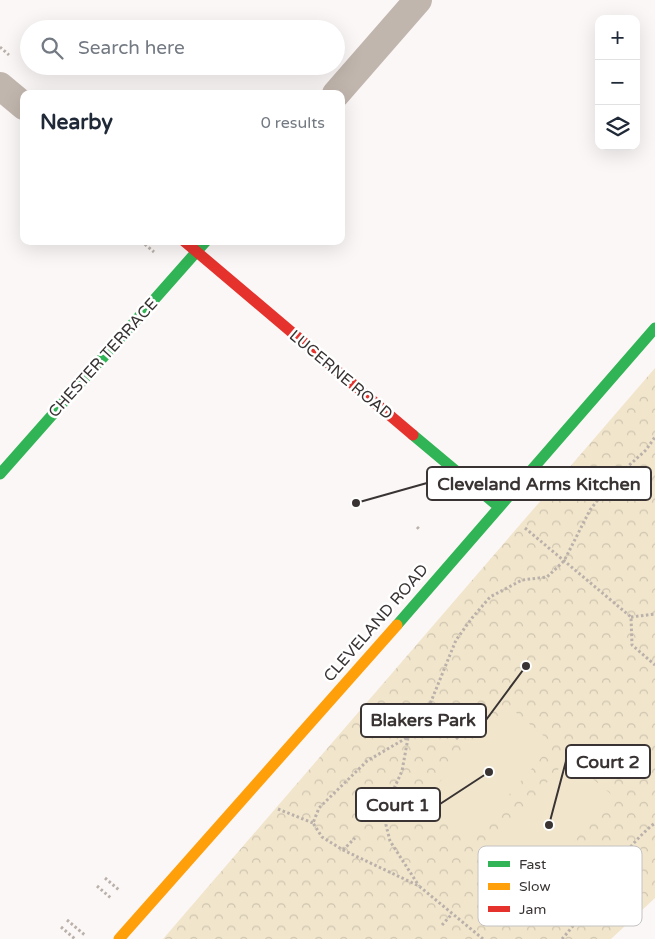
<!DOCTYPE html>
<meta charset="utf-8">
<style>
:root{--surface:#fff;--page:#f2f2f3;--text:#1f2937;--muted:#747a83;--line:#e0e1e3}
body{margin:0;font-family:"Varela Round",sans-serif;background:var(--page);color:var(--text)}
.controls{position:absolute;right:15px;top:15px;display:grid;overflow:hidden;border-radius:10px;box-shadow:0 5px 20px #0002}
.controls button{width:45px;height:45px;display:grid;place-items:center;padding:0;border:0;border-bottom:1px solid var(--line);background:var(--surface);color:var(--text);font:25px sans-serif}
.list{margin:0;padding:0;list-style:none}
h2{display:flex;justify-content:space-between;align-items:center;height:65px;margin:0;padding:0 20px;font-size:21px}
h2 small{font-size:16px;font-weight:400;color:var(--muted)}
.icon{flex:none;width:28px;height:28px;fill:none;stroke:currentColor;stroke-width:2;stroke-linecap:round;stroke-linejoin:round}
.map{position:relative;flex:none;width:655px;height:939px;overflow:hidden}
.search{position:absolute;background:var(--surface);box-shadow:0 5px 20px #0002;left:20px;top:20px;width:325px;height:55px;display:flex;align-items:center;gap:12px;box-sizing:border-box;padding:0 18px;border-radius:28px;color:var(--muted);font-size:19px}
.panel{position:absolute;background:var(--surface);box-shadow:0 5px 20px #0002;left:20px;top:90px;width:325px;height:155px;border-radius:10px}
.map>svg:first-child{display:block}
</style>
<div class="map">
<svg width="655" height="939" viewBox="0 0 655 939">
<defs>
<pattern id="forest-crowns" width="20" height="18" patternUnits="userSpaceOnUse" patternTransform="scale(1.25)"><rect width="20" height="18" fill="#f1e5cc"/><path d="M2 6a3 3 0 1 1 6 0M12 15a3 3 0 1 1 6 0" fill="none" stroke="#cfc5b0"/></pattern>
</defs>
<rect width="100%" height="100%" fill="#fbf7f6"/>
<!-- forest -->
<path fill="url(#forest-crowns)" d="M655 368V898L611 939H163Z"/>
<!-- pitch -->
<path fill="#f1e5cc" d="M507 705 553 744 470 840 424 800Z
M568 758 613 796 530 893 485 855Z"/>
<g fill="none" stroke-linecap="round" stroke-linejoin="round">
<!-- path -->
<path stroke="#bab1aa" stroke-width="3" stroke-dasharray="2.5 2.5" stroke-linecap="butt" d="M0 47 9 55
M141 241 154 252
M417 527 420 530
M525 528 631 617 632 645 655 665
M631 617 655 614
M428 709 459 740
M408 738 402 771 387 804 386 825 390 841 419 886
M278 809 313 823
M343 850 355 838
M105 878 119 890
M97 886 112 899
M67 920 86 936
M442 925 452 914
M61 927 75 939
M483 939 419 886 343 850 322 837 313 823 319 808 367 761 408 737 428 709 456 640 472 618 490 597 522 580 547 577 564 561 590 510 614 479 646 450 655 437
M562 939C595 902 616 854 655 823"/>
<!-- street -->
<path stroke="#c1b6ad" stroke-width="28" d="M0 86 24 106
M336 94 418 0"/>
<!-- fast -->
<path stroke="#30b455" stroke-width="11" d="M413 435 499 507
M0 474 206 241
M397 625 655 328"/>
<!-- slow -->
<path stroke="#ff9f0a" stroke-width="11" d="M119 939 397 625"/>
<!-- jam -->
<path stroke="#e5322d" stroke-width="11" d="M184 241 413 435"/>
</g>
<g text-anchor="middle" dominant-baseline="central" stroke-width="5" stroke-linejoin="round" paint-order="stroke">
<!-- street labels -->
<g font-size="16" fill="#393433" stroke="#fff">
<text transform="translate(103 358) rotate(-48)">CHESTER TERRACE</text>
<text transform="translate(341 375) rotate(40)">LUCERNE ROAD</text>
<text transform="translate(376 623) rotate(-49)">CLEVELAND ROAD</text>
</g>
</g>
<!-- legend -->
<rect x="478" y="846" width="164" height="80" rx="8" fill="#fff" stroke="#c4c2c2" stroke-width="1"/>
<rect x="488" y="861" width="22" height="6" fill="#30b455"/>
<rect x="488" y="883" width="22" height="7" fill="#ff9f0a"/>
<rect x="488" y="906" width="22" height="6" fill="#e5322d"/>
<g font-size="14" fill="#393433">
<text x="519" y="869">Fast</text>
<text x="519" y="891">Slow</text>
<text x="519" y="914">Jam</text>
</g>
<!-- callouts -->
<path fill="none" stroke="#393433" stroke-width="2" d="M356 503L427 483M526 666L486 720M549 825L566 761M489 772L440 804"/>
<g fill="#393433" stroke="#fff" stroke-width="2">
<circle cx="356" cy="503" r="5"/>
<circle cx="526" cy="666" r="5"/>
<circle cx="549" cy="825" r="5"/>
<circle cx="489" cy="772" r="5"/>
</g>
<g fill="#fff" stroke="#393433" stroke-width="2">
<rect x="427" y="467" width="224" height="33" rx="5"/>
<rect x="361" y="704" width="125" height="33" rx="5"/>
<rect x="566" y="745" width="84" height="33" rx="5"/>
<rect x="356" y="788" width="84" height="33" rx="5"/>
</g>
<g font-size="18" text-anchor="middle" font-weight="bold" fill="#393433">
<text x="539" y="490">Cleveland Arms Kitchen</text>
<text x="423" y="726">Blakers Park</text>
<text x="608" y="768">Court 2</text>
<text x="398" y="811">Court 1</text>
</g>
</svg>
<div class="controls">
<button>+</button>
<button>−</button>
<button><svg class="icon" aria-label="layers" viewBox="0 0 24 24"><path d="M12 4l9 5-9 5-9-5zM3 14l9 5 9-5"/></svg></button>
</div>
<div class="search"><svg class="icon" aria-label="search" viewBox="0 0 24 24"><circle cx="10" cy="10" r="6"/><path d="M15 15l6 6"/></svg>Search here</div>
<section class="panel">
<h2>Nearby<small>0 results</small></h2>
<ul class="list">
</ul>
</section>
</div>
